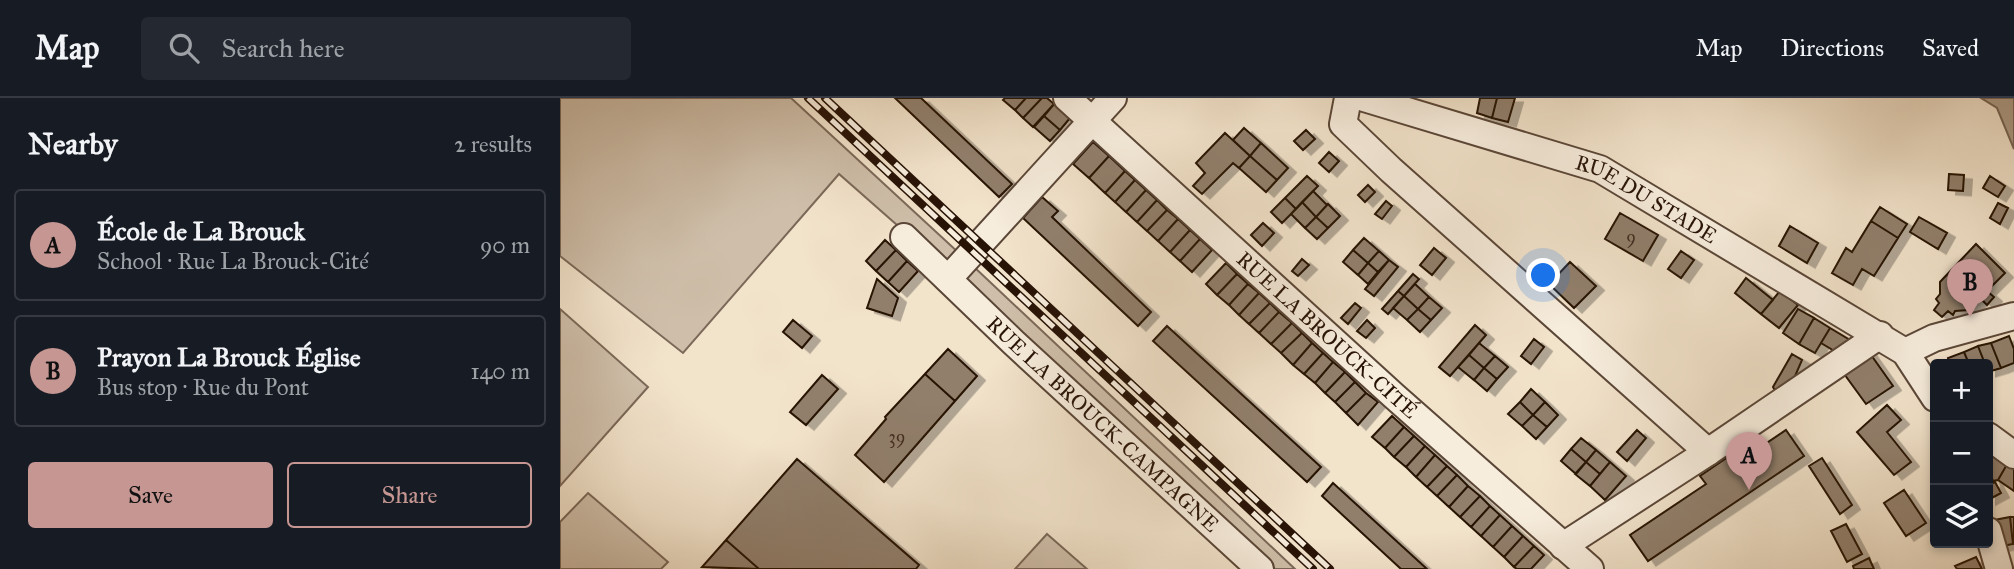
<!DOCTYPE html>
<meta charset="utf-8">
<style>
:root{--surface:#171b24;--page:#242831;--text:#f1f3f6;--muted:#9ea1a6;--line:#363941;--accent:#c59692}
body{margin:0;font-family:"IM FELL Great Primer",serif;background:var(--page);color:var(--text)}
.controls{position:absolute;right:21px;bottom:21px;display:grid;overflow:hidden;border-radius:7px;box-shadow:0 4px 10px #0003}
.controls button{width:63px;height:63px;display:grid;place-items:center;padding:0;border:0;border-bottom:2px solid var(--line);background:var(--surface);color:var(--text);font:35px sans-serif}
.you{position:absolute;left:984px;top:178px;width:24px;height:24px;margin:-18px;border:5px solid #fff;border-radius:50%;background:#1a73e8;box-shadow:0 0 0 10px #1a73e833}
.badge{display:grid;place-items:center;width:46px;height:46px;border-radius:50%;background:var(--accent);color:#111;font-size:23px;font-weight:700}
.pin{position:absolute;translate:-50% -58px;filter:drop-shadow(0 2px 4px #0008)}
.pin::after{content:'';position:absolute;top:37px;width:24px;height:21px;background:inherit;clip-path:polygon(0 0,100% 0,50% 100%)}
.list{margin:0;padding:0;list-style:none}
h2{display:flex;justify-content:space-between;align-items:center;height:91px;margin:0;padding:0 28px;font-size:30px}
h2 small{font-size:23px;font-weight:400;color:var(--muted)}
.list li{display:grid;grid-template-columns:46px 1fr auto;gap:21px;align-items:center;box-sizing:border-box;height:112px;margin:0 14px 14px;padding:0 14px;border:2px solid var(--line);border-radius:7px}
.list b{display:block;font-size:26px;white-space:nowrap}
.list p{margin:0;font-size:23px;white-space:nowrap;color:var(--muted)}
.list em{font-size:23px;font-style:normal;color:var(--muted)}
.actions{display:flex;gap:14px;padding:21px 28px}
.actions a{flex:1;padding:16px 0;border:2px solid var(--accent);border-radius:7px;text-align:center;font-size:24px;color:var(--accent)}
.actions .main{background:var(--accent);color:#111}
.icon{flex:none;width:38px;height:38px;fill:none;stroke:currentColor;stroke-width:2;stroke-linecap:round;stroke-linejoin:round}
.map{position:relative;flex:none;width:1454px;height:471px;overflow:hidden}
header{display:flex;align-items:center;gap:42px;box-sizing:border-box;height:98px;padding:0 35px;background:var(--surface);border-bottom:2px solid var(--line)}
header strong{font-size:33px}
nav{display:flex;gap:38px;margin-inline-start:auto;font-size:24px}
.search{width:490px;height:63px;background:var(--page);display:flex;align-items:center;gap:18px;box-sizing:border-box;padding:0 24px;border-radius:7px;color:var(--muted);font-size:26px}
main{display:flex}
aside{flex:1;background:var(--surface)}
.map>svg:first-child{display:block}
</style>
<header>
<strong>Map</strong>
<div class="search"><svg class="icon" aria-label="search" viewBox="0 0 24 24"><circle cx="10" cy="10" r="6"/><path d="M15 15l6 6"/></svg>Search here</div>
<nav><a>Map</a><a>Directions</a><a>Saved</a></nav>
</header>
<main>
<aside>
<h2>Nearby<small>2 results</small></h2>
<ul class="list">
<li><span class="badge">A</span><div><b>École de La Brouck</b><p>School · Rue La Brouck-Cité</p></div><em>90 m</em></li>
<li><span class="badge">B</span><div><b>Prayon La Brouck Église</b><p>Bus stop · Rue du Pont</p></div><em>140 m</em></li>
</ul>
<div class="actions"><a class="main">Save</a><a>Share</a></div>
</aside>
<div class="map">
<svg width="1454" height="471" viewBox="0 0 1454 471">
<defs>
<filter id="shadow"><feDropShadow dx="8" dy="4.5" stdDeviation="0" flood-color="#0004"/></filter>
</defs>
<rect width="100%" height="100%" fill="#f2e3cb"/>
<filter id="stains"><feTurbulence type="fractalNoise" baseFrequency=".00286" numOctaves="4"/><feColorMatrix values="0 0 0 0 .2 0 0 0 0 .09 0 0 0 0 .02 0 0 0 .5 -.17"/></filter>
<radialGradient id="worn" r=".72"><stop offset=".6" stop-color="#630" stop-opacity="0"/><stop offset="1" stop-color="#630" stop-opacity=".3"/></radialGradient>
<!-- green -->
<path fill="#cfbfaa" stroke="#7b6858" stroke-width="2" d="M0 0H231L413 168 735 471H715L379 164 279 76 123 255 0 158Z
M0 211 88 289 0 388Z
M28 395 108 464 101 471H0V424Z
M487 436 527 471H455Z"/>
<!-- water -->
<path fill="#ad9c88" stroke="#776554" stroke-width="2" d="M1421 0H1454V51L1437 10Z"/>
<!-- building -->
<path fill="#917f6c" stroke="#271206" stroke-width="2" filter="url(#shadow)" d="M335 0H361L452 86 439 99Z
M445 0H466L455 12 443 2Z
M466 0H482L463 20 455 12Z
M482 0H487L494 6 473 29 463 20Z
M920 0H937L932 20 917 15Z
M937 0H955L948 24 932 20Z
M494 6 510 20 500 32 484 18Z
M484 18 500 32 490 43 474 29Z
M684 30 701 45 690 58 673 42Z
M746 32 755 41 743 52 734 43Z
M665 35 690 58 679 70 673 65 642 96 633 88 645 75 636 65Z
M533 44 549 58 529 80 513 66Z
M701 45 728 70 717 82 690 58Z
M769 54 779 63 769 74 759 65Z
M549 58 565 73 545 95 529 80Z
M690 58 717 82 706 94 679 70Z
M565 73 575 82 555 104 545 95Z
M1389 76 1404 77 1403 93 1388 92Z
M747 78 758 88 736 111 725 100Z
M1430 78 1445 88 1438 99 1423 90Z
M575 82 586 92 566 114 555 104Z
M808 87 815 94 805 104 798 97Z
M586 92 597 102 577 124 566 114Z
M753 93 767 107 756 119 742 104Z
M482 99 498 113 492 119 591 214 578 228 463 120Z
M725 100 736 111 722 125 711 114Z
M597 102 607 112 587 133 577 124Z
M826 103 832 108 822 121 815 116Z
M742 104 756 119 745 130 731 116Z
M1438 105 1448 110 1440 126 1430 120Z
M768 106 780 118 768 130 756 119Z
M1320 109 1347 126 1338 140 1311 123Z
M607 112 618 121 598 143 587 133Z
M1060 115 1098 137 1083 163 1045 141Z
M756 119 768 130 757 141 745 130Z
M1359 119 1387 135 1378 151 1350 134Z
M618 121 630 132 610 154 598 143Z
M1311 123 1338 140 1314 178 1302 171 1293 187 1272 175 1286 150 1292 154Z
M703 125 714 135 702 148 691 137Z
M1230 128 1258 145 1247 165 1219 148Z
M630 132 640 141 620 163 610 154Z
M804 140 819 153 808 165 793 152Z
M640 141 652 152 632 174 620 163Z
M325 142 336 152 316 173 306 163Z
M1416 146 1445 175 1427 193 1434 199 1427 207 1421 201 1409 212 1395 213 1393 217 1388 213 1382 219 1374 212 1379 205 1376 201 1380 196V184Z
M874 150 886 160 872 177 860 167Z
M336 152 347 163 328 184 316 173Z
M793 152 808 165 798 177 783 164Z
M819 153 829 162 818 174 808 165Z
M1121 153 1134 162 1121 180 1108 171Z
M742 161 749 167 738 178 732 173Z
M829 162 838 169 814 198 805 191Z
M347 163 358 173 339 194 328 184Z
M1010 164 1036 188 1014 210 989 186Z
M666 165 677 176 657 197 646 186Z
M808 165 818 174 808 186 798 177Z
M677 176 688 186 669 207 657 197Z
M853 176 859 181 844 198 838 193Z
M1186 180 1213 202 1201 216 1175 195Z
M317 181 338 200 332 218 307 210Z
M688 186 699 195 679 217 669 207Z
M855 186 869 199 858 211 844 198Z
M838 193 844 198 828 216 822 211Z
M1220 193 1238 207 1219 230 1201 216Z
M699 195 710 205 689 226 679 217Z
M844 198 858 211 847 222 833 210Z
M869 199 882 210 871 222 858 211Z
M710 205 719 214 699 235 689 226Z
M795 205 801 210 788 226 781 220Z
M858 211 871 222 860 234 847 222Z
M1238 211 1254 220 1239 246 1223 235Z
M719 214 732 225 711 246 699 235Z
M1254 220 1270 230 1255 255 1239 246Z
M233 222 252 238 242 250 223 234Z
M807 222 815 230 806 240 797 233Z
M732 225 742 235 721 255 711 246Z
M915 227 926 237 890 278 879 269Z
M607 228 761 369 747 384 593 243Z
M1270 230 1290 242 1281 257 1261 245Z
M742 235 752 245 733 267 721 255Z
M1449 238 1454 251V265L1441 270 1431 245Z
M974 241 984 249 971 266 961 258Z
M752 245 763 255 744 276 733 267Z
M919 245 935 258 924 270 909 257Z
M1431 245 1441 270 1428 274V266H1425L1418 248Z
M1418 248 1425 266H1409L1404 254Z
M388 251 417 278 395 303 365 276Z
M1309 254 1333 288 1306 306 1282 273Z
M1404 254 1409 266H1390L1388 260Z
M763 255 773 264 755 285 744 276Z
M1232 256 1242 262 1233 283 1217 296 1213 289Z
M909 257 924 270 914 282 898 269Z
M935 258 948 269 937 281 924 270Z
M773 264 785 274 765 295 755 285Z
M924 270 937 281 927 293 914 282Z
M785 274 795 284 775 304 765 295Z
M365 276 395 303 324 384 295 357 326 321 325 319Z
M262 277 278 291 246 327 230 314Z
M795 284 806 295 786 315 775 304Z
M971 291 985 304 973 317 960 304Z
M806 295 818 304 798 327 786 315Z
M960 304 973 317 962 328 948 316Z
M985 304 998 317 987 329 973 317Z
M1327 307 1341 322 1327 334 1351 364 1334 377 1297 334Z
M973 317 987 329 976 341 962 328Z
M832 318 844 329 825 350 812 339Z
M844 329 854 338 834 359 825 350Z
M1077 332 1086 340 1067 363 1057 354Z
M1226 332 1244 358 1088 463 1070 437 1146 386 1140 378 1168 359 1174 367Z
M854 338 865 348 846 369 834 359Z
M1021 340 1036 352 1026 364 1011 351Z
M865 348 875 357 856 379 846 369Z
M1011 351 1026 364 1016 376 1001 363Z
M1036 352 1050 364 1040 376 1026 364Z
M1428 352 1449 363 1438 382 1433 383 1428 369Z
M875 357 887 368 867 389 856 379Z
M1262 360 1292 407 1280 416 1249 368Z
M237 361 359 467 356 471H199L166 442Z
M1449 363 1454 367V393L1438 382Z
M1026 364 1040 376 1030 388 1015 376Z
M1050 364 1066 378 1045 402 1030 388Z
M887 368 897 377 877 398 867 389Z
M897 377 908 388 889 409 877 398Z
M1435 384 1441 395 1428 402V387Z
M773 385 867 471H841L762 398Z
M908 388 920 398 900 419 889 409Z
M1344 392 1366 425 1346 438 1324 405Z
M920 398 930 408 911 429 900 419Z
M930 408 940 417 921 438 911 429Z
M940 417 952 428 933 449 921 438Z
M1450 419 1453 446 1442 448 1434 422Z
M1450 419H1454V446H1453Z
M1286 426 1302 456 1287 464 1271 433Z
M952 428 963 438 944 459 933 449Z
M963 438 974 448 954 469 944 459Z
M166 442 199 471 142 469Z
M974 448 984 457 971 471H957L954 469Z
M1416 459 1422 471H1397L1395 468Z
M1309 460 1314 471H1294L1293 468Z"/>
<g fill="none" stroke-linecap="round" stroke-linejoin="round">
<!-- minor casing -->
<g stroke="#5a4637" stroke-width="30">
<g id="minor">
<path id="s1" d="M507 0 834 298 1030 471"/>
<path d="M788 0 783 26 831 72 1148 354"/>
<path id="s2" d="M804 0 1040 71 1345 254 1375 300"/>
<path id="s3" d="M344 139 453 244 700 471"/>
<path d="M388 181 553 0"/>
<path d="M1345 254 1374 240 1454 218"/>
<path d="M1428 338 1454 357"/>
<path d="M1428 433 1439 471"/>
<path d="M1003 448 1148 354 1320 237"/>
</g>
</g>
<!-- minor -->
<use href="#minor" stroke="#f7eddd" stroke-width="26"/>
<!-- rail casing -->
<g stroke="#271206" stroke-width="8">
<path id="rail" d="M248 0 753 471
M265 0 770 471"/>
</g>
<!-- rail -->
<use href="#rail" stroke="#f7eddd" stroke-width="5" stroke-dasharray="16" stroke-linecap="butt"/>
</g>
<g text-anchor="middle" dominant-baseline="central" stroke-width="6" stroke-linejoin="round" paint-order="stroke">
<!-- number labels -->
<g font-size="18" fill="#422d20">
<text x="1071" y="139">9</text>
<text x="337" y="339">39</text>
</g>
<!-- street labels -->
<g font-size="21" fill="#271206" stroke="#f7eddd">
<text stroke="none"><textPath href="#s2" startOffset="301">RUE DU STADE</textPath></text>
<text stroke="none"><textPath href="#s1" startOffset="352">RUE LA BROUCK-CITÉ</textPath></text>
<text stroke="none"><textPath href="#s3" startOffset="273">RUE LA BROUCK-CAMPAGNE</textPath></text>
</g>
</g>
<rect width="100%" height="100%" filter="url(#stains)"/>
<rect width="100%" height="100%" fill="url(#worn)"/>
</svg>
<div class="controls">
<button>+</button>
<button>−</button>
<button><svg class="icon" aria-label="layers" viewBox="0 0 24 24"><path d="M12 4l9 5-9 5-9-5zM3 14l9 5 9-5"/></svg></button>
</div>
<div class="you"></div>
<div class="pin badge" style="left:1189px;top:392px">A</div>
<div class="pin badge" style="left:1410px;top:219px">B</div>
</div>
</main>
